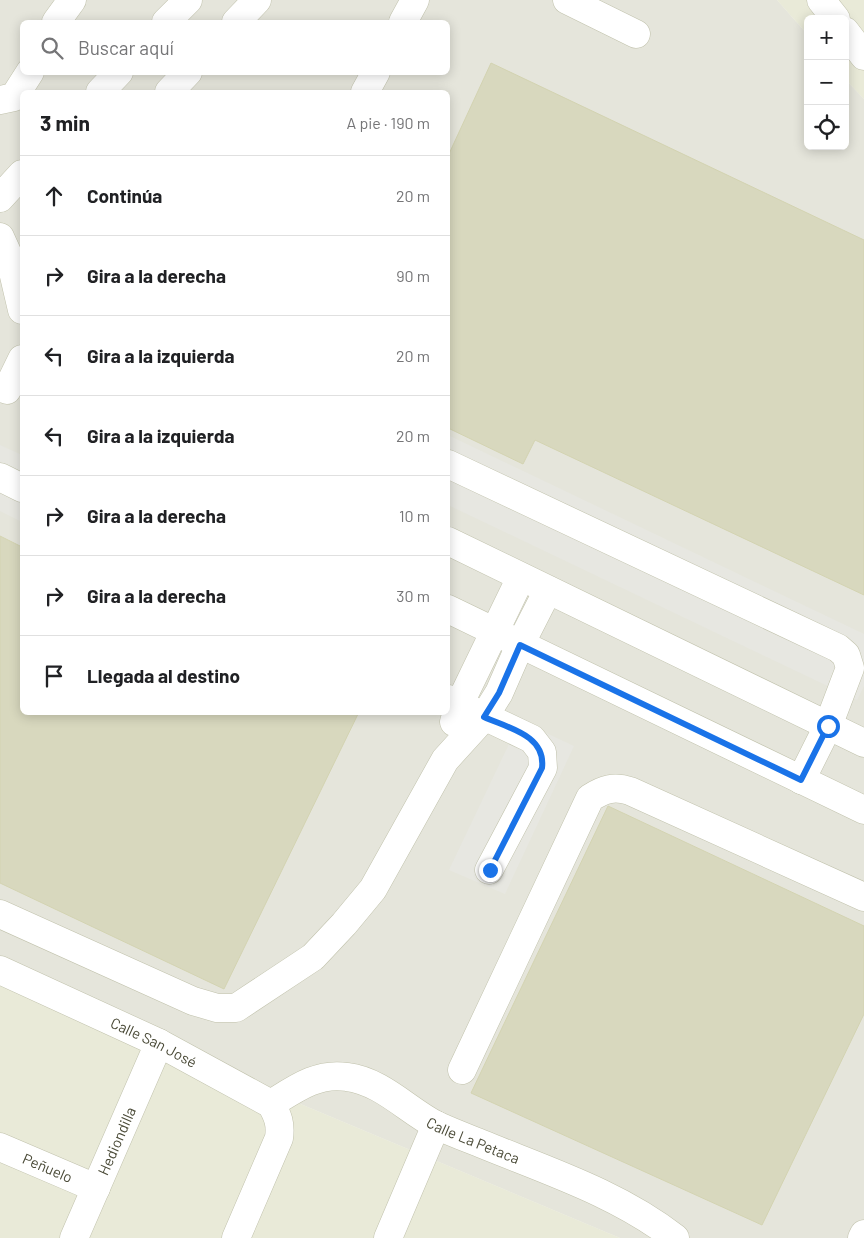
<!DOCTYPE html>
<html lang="es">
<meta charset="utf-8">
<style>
:root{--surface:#fff;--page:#f2f2f2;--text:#202124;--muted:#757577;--line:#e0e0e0}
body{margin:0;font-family:Barlow,sans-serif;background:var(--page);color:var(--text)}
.controls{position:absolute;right:15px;top:15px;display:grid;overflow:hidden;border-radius:8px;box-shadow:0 2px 12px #0003}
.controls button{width:45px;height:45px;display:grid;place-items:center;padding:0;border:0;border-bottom:1px solid var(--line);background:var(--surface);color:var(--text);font:25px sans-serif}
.stop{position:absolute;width:15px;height:15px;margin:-11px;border:4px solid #1a73e8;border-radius:50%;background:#fff}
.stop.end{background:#1a73e8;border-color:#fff;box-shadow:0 1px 5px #0008}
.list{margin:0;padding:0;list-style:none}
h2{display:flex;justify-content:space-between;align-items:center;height:65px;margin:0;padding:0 20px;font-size:21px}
h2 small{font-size:16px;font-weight:400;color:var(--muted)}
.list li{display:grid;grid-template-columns:32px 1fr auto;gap:15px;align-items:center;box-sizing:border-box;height:80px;padding:0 20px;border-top:1px solid var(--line)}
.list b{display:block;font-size:19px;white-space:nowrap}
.list em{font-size:16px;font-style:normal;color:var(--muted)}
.icon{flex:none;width:28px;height:28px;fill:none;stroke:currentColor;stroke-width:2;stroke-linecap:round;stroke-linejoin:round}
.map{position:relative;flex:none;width:864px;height:1238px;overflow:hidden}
.search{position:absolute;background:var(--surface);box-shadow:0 2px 12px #0003;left:20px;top:20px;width:430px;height:55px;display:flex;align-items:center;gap:12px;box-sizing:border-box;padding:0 18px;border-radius:8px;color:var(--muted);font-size:19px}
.panel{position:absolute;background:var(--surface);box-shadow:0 2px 12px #0003;left:20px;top:90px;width:430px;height:625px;border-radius:8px}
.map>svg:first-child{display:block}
</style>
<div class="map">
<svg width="864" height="1238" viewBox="0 0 864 1238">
<rect width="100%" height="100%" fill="#f5f6ea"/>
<!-- residential -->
<path fill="#e9ead8" d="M777 0H864V99L845 79V19H808V35Z
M0 978 620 1238H0Z"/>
<!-- industrial -->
<path fill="#e5e5db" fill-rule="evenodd" d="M0 0H777L808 35V146H845V79L864 99V1238H620L0 978ZM22 22H448V72H22ZM22 92H448V712H22Z"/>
<!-- parking -->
<path fill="#e7e7e1" d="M448 435 864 634V686L857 700 448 505Z
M0 445 22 455V522L0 511Z
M520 721 574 746 505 894 449 870Z"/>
<!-- building -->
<path fill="#d8d8be" stroke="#d3d3b1" d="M491 63 864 240V595L535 440 523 464 448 428V156Z
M0 536 22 547V712H359L224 989 0 883Z
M608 806 864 926V1014L762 1225 471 1093Z"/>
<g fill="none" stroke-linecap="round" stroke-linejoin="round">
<!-- minor casing -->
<g stroke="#c1c2ac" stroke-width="29">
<g id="minor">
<path d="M567 0 636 34"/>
<path d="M821 0 836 19"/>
<path d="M56 22 72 0"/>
<path d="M166 22 188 0"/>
<path d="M236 22 257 0"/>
<path d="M403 22 415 0"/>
<path d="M845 31 864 56"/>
<path d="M100 92 119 72"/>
<path d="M169 92 188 72"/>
<path d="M365 92 376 72"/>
<path d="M0 100 14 97 30 72"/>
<path d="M0 198 22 174"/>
<path d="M0 237 10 259 22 310"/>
<path d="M7 390 22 359"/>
<path d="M448 464 838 648 846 655 850 668 828 726 801 780"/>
<path d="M0 477 22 488"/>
<path d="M448 541 864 743"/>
<path d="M448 609 864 810"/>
<path d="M448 699 532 739 542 752 543 768 489 870"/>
<path d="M454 722 459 705 521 577"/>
<path d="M0 914 193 1001 217 1008H236L313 957 344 924 373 889 445 760 484 717 499 693 520 645 548 590"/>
<path id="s1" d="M0 970 159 1043 271 1104C278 1116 281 1124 279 1138L236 1238"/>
<path d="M462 1070 590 798C604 789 614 786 630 791L864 897"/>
<path id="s2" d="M271 1104C295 1089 318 1072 347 1077 381 1081 407 1110 436 1125 451 1132 467 1138 482 1144 548 1171 619 1194 675 1238"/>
<path id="s3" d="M0 1147 96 1188"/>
<path id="s4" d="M74 1238 159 1043"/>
<path d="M388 1238 436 1125"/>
<path d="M862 1238 864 1234"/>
</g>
</g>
<!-- minor -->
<use href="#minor" stroke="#fff" stroke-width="28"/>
</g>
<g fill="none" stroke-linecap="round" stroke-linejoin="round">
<!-- route -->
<path stroke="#1a73e8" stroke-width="6" d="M490 870 542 768C546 735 508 728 484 717L499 693 520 645 801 780 828 726"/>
</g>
<g text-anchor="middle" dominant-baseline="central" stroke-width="4" stroke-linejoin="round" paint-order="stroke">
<!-- street labels -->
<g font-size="15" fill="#4a4a37" stroke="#fff">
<text stroke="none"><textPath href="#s1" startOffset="170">Calle San José</textPath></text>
<text stroke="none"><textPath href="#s2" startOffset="225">Calle La Petaca</textPath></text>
<text stroke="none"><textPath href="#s4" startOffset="106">Hediondilla</textPath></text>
<text stroke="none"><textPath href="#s3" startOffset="52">Peñuelo</textPath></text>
</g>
</g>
</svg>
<div class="controls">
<button>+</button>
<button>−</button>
<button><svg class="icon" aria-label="locate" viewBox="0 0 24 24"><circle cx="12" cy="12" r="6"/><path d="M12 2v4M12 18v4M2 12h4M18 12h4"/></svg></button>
</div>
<div class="stop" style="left:828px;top:726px"></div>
<div class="stop end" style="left:490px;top:870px"></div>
<div class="search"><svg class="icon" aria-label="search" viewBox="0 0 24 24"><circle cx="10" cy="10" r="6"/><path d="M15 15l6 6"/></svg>Buscar aquí</div>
<section class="panel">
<h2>3 min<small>A pie · 190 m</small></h2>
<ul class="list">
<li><svg class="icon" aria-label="ahead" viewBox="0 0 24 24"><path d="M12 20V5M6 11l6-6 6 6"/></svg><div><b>Continúa</b></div><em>20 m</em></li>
<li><svg class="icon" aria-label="right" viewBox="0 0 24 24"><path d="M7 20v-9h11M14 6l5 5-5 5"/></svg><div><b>Gira a la derecha</b></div><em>90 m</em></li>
<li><svg class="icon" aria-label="left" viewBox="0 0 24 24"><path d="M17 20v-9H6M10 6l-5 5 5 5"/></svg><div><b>Gira a la izquierda</b></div><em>20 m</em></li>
<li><svg class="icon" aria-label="left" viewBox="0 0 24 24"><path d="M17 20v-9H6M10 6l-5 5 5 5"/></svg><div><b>Gira a la izquierda</b></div><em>20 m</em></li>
<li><svg class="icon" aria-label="right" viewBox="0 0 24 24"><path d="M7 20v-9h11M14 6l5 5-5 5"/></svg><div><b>Gira a la derecha</b></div><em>10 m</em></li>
<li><svg class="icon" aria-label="right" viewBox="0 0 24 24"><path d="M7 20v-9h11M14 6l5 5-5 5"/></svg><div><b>Gira a la derecha</b></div><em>30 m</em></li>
<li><svg class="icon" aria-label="arrive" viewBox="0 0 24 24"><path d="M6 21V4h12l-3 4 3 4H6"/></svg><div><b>Llegada al destino</b></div></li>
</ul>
</section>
</div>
